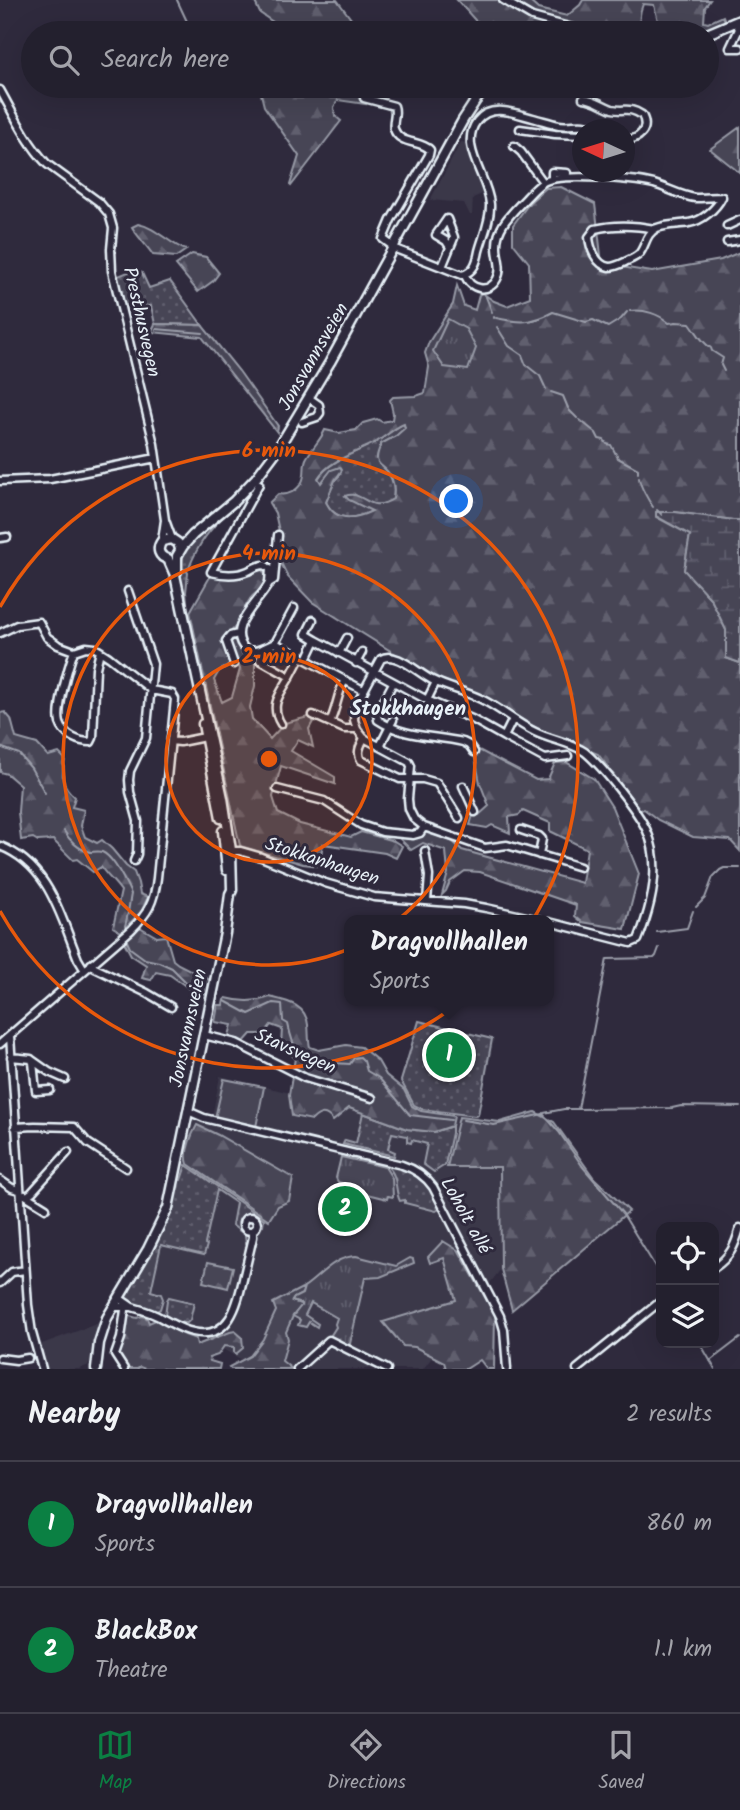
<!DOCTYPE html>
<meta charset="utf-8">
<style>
:root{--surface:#23202e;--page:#2b2836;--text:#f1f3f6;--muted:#a3a3aa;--line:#403e4a;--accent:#0b8043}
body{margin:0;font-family:Kalam,sans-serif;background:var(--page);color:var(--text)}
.controls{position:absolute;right:21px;bottom:21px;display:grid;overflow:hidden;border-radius:14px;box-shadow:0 7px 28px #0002}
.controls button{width:63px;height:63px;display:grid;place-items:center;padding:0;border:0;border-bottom:2px solid var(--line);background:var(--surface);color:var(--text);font:35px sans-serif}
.compass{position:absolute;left:572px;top:119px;width:63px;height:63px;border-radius:50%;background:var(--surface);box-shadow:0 7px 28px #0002;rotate:274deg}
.you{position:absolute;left:457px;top:502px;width:24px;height:24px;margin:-18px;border:5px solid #fff;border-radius:50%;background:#1a73e8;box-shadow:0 0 0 10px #1a73e833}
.badge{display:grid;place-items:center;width:46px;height:46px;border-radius:50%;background:var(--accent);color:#fff;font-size:23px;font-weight:700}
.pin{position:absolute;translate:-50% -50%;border:4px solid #fff;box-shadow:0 2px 7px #0006}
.popup{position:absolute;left:344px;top:915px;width:210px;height:91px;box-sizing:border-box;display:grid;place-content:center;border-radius:14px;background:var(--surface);filter:drop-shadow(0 2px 5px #0005);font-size:23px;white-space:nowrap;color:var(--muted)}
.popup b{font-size:26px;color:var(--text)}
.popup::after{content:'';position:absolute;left:50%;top:100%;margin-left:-14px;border:14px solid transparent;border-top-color:var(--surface)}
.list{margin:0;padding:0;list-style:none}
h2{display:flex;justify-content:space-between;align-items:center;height:91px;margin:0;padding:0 28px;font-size:30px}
h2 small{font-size:23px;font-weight:400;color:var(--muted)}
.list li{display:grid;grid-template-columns:46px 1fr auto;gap:21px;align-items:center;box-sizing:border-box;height:126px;padding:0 28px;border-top:2px solid var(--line)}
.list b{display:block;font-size:26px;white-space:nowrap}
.list p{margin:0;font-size:23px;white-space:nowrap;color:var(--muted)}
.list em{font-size:23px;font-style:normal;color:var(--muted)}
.icon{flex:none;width:38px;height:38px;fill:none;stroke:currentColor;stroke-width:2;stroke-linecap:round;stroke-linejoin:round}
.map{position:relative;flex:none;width:740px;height:1369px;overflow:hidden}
.search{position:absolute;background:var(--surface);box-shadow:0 7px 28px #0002;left:21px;right:21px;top:21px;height:77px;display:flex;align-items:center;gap:18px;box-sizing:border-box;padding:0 24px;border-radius:38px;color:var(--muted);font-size:26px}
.sheet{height:343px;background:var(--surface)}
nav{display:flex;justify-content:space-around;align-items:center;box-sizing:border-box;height:98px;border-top:2px solid var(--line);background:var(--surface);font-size:19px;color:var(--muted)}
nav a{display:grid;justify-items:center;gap:4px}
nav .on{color:var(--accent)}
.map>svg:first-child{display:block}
</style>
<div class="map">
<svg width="740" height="1369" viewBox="0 0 740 1369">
<defs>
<pattern id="grass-dots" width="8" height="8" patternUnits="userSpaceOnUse" patternTransform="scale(1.75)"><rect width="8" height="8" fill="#464455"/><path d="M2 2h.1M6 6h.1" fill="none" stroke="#615f6e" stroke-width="1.8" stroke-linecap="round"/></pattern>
<pattern id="forest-firs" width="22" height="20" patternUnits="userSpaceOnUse" patternTransform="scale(1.75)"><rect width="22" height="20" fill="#464455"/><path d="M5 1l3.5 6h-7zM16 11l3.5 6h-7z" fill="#615f6e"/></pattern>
<pattern id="wetland-marsh" width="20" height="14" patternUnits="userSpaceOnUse" patternTransform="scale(1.75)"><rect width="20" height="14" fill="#464455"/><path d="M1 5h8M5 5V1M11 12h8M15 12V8" fill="none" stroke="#615f6e"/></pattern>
<pattern id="park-tufts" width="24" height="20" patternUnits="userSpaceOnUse" patternTransform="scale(1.75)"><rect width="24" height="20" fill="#464455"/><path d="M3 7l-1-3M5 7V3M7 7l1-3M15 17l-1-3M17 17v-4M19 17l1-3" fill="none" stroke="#615f6e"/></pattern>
</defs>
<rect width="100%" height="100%" fill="#2f2a3d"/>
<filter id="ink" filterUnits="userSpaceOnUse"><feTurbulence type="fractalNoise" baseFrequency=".0143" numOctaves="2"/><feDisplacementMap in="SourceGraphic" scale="14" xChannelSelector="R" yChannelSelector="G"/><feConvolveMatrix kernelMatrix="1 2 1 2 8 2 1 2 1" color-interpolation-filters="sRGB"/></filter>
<g filter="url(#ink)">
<!-- built -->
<path fill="#3b3749" d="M461 142 468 143 471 158 484 191 482 192V194L473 198 472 215H470L464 203 430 200Z
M418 1020 494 1039 478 1119 459 1117 447 1166 500 1167 501 1269 423 1369H258L196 1334 127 1302 122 1296 164 1214 188 1111 212 1117 220 1076 389 1117Z
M99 1323 89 1365 79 1369H48L46 1367 39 1345Z"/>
<!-- grass -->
<path fill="url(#grass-dots)" stroke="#979aa6" stroke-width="2" d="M135 269 142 273 149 288 170 281 202 325 155 324 151 306 123 305 116 277Z
M404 423 405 428 396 436 381 444 378 462C390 473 396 482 393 499 376 510 369 504 354 494L373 511C356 519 336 523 326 502L335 480 341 474 321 483 318 479C329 460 358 452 376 442 386 436 394 429 404 423Z
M229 512C210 528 198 544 189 568L179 571 180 572 187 571 188 573 186 592 188 612 228 807 179 578C181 542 200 529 229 512Z
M419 1021 492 1039 478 1115 475 1116 422 1109 414 1105 401 1081Z
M363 1113 407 1129 434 1132 452 1126V1133L445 1165 434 1172 423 1164 427 1144 412 1140 411 1143 407 1142V1136L392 1133 388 1149 395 1152 394 1156 343 1144 345 1140 356 1143Z
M388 1164C418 1172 427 1180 441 1208L436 1211 405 1203V1200L400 1201C394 1190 399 1176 387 1166Z
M186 1165 264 1219 263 1225 260 1224C256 1216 251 1211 243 1218L241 1224 250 1238 249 1246 246 1243 245 1235 232 1225 236 1203 217 1190 205 1244 207 1245 204 1255 161 1245 151 1291 161 1294 163 1299 160 1309 155 1312 151 1311 127 1301 124 1297 171 1210 178 1180H181Z
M169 1297 194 1303 190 1320 187 1323C179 1323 171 1320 165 1315L167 1300Z"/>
<!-- forest -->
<path fill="url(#forest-firs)" stroke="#979aa6" stroke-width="2" fill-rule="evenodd" d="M254 0H337L357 27 356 33H289L260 13Z
M457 0H528L538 9 567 16 580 5 583 0H710L705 7 704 22 708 23 723 16 725 21 723 24 699 33H683L678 30 660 29 654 5 643 4C639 14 639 20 641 29L649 33H584L579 29 559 23 548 30 549 33H512L482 28Z
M259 86H369L366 104 338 100 334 107 335 116 341 121 291 186 290 185 299 156 264 106Z
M740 127V173L710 149Z
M561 187 595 204 602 264 652 272 721 260 740 252V520H733L675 512H656V517L690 535 684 570 711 599 726 630V658L740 663V851L730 840 693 837 658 820 644 809 640 810 598 754 545 733 490 700 431 676 312 602 288 577 277 555 279 531 275 513 269 503 278 494C288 496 297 491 302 482 306 475 303 466 306 459 311 449 320 441 325 430L339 433 356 430 363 423 377 419 382 422 392 420 393 413 390 400 393 397 416 396 425 393 429 367 425 353 429 342 453 304 457 286 464 306 475 310 479 295 482 293 494 301 507 306 530 297 529 263 513 243V225L530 202 546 188ZM404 424 405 428 396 436 381 444C379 450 375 457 378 462 380 466 384 467 387 471 394 479 395 489 393 499 368 515 364 489 345 496L349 500 372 511C355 519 336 523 326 502L335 480 342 470 340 467 331 470 321 483 318 478C329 460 358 452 376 442 386 436 394 428 404 424Z
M138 224C156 227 169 244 186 250L176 257 153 255C147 246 137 236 132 227Z
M192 254 206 257 219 273 213 281 198 292 176 265Z
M155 324 202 325 239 371 278 426 277 432 202 337 151 332Z
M261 568 266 576C261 593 259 588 250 599 238 616 243 624 223 638L230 665 219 671 214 680 222 702 232 697 240 669 229 644 234 639 248 655 255 658V686L250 707 252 719 270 739 285 723 312 716 315 718 309 729 313 747 298 740 291 751 335 777V784L281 766 273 797 278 813 300 824 351 837 361 832 394 841 402 846 396 858 385 853 323 844 319 866 303 864 240 846 190 612 211 575 230 577Z
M5 712 11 719 16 738 37 744 48 756 59 753 65 759C61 776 61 785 75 797L72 807 84 810 81 826 85 837 97 843 102 840 112 849 126 866 134 872 138 883 140 894 148 897 141 912 121 932 113 927 121 891C115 882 107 876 101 867L93 872 77 859 73 860 53 840 38 841 33 838 21 840 18 812 20 785 7 774 0 772V713Z
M473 747 536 780 548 779 555 763 566 762 594 779 612 807 639 874 625 929 582 922 575 916 576 905 480 872 465 871 450 882 446 891 442 895 448 873 446 851 423 843 411 850 398 837 414 838 426 832 452 841 462 850 582 883 587 849 550 831V823L523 811 519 815 509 817 510 833 492 825 487 828 470 825 473 815H479L489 806 480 783Z
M138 926 157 937 166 936 173 960 178 964 210 980 207 997 200 996 170 975 156 972 151 980 142 978 146 965 131 955 123 940Z
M270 997C286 1001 306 1004 308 1025 309 1032 308 1039 310 1047L319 1050 346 1045 361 1047 378 1061 386 1075 404 1090 412 1106 421 1111 454 1116 452 1126 434 1132 407 1129 349 1108 333 1121C326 1111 320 1112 312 1120L292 1116 289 1095 295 1058 281 1045 282 1029 271 1025 264 1034H251L243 1043 228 1039 232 1025 215 1022 218 1005H223L224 1000 226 998C241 1002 256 1002 270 997Z
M535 1112 554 1122 594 1178 629 1211 512 1310 501 1269 500 1167H447L459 1117 500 1122Z
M197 1125 218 1135 293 1178 289 1201 278 1206 269 1220 188 1164C184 1153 191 1136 197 1125Z
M443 1241 459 1251 495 1315 494 1369H487L480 1360 466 1369H446L444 1362 415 1347 403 1346 383 1322 456 1300 444 1258 430 1263 428 1257Z
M208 1262 233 1267 228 1288 203 1282Z
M304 1287 302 1294 294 1298 292 1301 301 1304V1306L293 1316 286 1332 288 1339 282 1361 292 1369H231L229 1367 250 1356 263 1339 276 1311 273 1303Z
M126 1315 137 1318 142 1316 147 1318 149 1323 158 1319C171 1328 181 1335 196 1339L197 1345 230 1332 235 1331 242 1337 243 1348 236 1354 234 1352V1347L224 1346 218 1355 209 1358 210 1361 220 1364 219 1369H145L140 1367 137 1369H126L117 1356Z"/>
<!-- wetland -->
<path fill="url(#wetland-marsh)" stroke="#979aa6" stroke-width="2" d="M656 512H675L733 520H740V663L726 658V630L711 599 684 570 690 535 656 516Z"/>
<!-- park -->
<path fill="url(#park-tufts)" stroke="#979aa6" stroke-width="2" d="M448 319 466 329 476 348 468 370 444 367 433 351Z
M341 1157 385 1167 392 1178 393 1197 388 1196 387 1199 351 1190 346 1184 338 1182 336 1178Z
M356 1256 396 1266 410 1258 413 1259 414 1263 380 1277 365 1278 349 1348 329 1338 336 1327 335 1324 337 1318 311 1303 305 1315 318 1324 317 1327 309 1322 306 1327 298 1325 300 1320 293 1316 301 1306V1304L292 1301 294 1298 302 1294 304 1287C320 1276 335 1256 356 1256Z"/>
<!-- pitch -->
<path fill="#464455" stroke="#979aa6" stroke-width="2" d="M224 1079 264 1087 256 1127 215 1118Z"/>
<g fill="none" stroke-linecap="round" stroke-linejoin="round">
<!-- stream -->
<path stroke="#9c9fab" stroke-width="2" d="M177 0 191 30
M486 297 492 312
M630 311C644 309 659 314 669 323L676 322 690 323C697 332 701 342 711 348L712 351 723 358 721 365 724 371
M494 317V318
M496 318C520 323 531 324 553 312L586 322 593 320 608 327 621 319 627 312
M497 327 509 346 522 355 526 365 540 376 546 389
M156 329 203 333
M551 392 563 396 568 408
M569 410 577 418
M580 420 596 433 599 439 604 440 607 444 611 445 618 458 638 469V473
M639 478C640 486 648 500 653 507
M657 510 662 515
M0 747 19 754 31 768 45 793
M64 831C69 840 79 850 90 852 93 852 99 851 102 852 114 857 126 883 131 894 129 905 128 916 125 926
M696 907 705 898 713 877 720 870 724 868H740
M657 932 687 928 693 911
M126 939 130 948 145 959 159 962 172 968 187 983 210 997
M225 1001 249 1014 273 1003 282 1004 283 1021 288 1024C294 1053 297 1054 323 1066L333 1063 350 1064 354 1058 360 1057 364 1061 367 1071 379 1078 410 1115 451 1120
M578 1109 607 959 654 958 656 956 659 948
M544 1113 564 1109H578L672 1108 681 1106 740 1107
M463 1120 494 1125 543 1114 559 1132 583 1167 623 1214 661 1276
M700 1343 715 1369
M710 1361 740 1338"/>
<!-- minor casing -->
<g stroke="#e8f1f8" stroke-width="11">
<path id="minor" d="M503 0 532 17 576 29 578 33
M736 22 739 29 730 48H740
M0 90C14 115 27 143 47 164L99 202 109 214 113 228 111 249 112 271 154 444 165 520 172 539
M364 98 394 106C397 114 392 121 394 129 399 145 421 140 430 150L429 155 391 220 383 239 398 250 462 275C474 272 477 262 479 251 483 236 491 219 490 204 488 177 458 146 477 121 491 103 514 113 533 118 541 120 550 123 559 125 572 127 584 121 595 129
M583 98C595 99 601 105 612 109 625 112 628 106 642 115 650 130 639 140 624 140
M520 129 555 134 582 135
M514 146 521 152 543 182
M552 178V172L567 173
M727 226 740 220
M655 229C635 225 615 224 595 229L589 237C590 248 596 265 609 267 613 267 621 264 625 262 629 260 635 258 639 254 646 246 645 234 657 228 667 224 678 225 689 223 702 221 716 209 722 197
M727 242 740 240
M442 267 454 238V237L447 219 436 235 446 241 450 247
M465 275C470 290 489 294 497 279 503 268 497 258 497 247 496 226 513 212 526 198 531 193 536 187 542 183 557 172 634 179 654 184 667 188 681 196 695 198 704 198 713 197 722 197
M302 422 317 417 320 413 319 405 309 398
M0 481 50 479 156 458
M259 484 211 572C223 575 236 576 248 571 254 568 258 565 265 565L270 569 269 583
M0 538 7 537
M162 541 165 520
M128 591 153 664 146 738 130 771 129 780 130 792 138 821 137 854 134 861
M294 608 275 643 363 690
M0 633 17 625 39 622 47 637 58 645 74 651 86 647 95 648 109 657 151 690 172 694 175 699 157 878C154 903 148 913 131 930L0 1044
M316 640 427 700 436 682
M275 643 264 648 260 660 290 677 301 656
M264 648 256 651 246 650C224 628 259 603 269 583L274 580 278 535
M74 651C69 665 56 709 60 723 64 736 79 742 91 742L93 738 96 668 100 651
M339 653 347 638
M307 659 316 640 306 634 313 620
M356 663 362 652
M234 664 226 641 230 636 238 634
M393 683 377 713 378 720C405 738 433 735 463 742L469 745 474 752
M427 700 472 719 504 737 513 719
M313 715 344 729H357
M330 722C337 708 337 694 345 680
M281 724C269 705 280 694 290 677
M504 737 545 759 568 756
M364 738C361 745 356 752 361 760L400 779H423L437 783 459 818
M171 741 180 742 205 737 209 734
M380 746 393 720
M463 786 475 812
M277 789 324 801 361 825 382 832 413 835 420 833 424 827
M521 830 539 836 542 839 539 855
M0 846C49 865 60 915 78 959L84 969
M230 851H240L261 857 325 883 374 897 464 904 486 908 540 920
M425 851 429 876 427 901
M549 922 631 943 638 940C651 908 662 865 647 831 638 811 602 766 585 752 570 742 551 740 535 732 516 723 500 708 481 699 465 691 448 688 432 680 418 673 395 650 381 659L355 707 354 720 357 729 364 738 409 762 411 766 408 799 409 809 414 819 424 827 485 848 507 845 580 867
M91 964 95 968 147 993 171 1007
M204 1035 236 1043 305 1078 372 1098
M10 1036 28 1305 32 1333 42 1369
M11 1057 31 1059 33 1062 36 1091 50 1090
M32 1060 49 1072 65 1079
M188 1111 204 1118 402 1165C415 1169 425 1176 433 1187L500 1316 504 1330 507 1369
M15 1127 35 1126 74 1127 88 1143 126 1168
M0 1180 12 1188 19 1190
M25 1195 46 1208
M27 1196 32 1192 68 1152
M243 1224a7 7 0 1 1 14 0a7 7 0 1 1-14 0Z
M714 1268C730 1257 735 1246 740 1228
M0 1283 12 1272 25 1270
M113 1307H132L119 1298
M132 1307C143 1310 153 1313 163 1319 173 1324 182 1330 193 1332 231 1341 238 1301 244 1275 247 1262 250 1250 253 1237V1230
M0 1358 16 1360 28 1358
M124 1369 115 1355 121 1338 125 1310
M297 1369 329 1340 387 1369
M577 1369 661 1301"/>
</g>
<!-- major casing -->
<g stroke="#e8f1f8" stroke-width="13">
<path id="major" d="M707 34 740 20
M168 559C159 557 156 549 162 541L172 539 178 543 180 549
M175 575 177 571V556L183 546 193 535 234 501 256 478 277 450 330 362 463 120 476 100 488 86
M203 724 221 818
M223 831 227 870
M96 1369 99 1343 107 1318 148 1249 168 1208 225 933 230 894 232 890 231 850 223 798 175 575 168 559"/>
</g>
<!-- minor -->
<use href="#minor" stroke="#2f2a3d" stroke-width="6"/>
<!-- major -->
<use href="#major" stroke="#2f2a3d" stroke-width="8"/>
</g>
</g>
<!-- distance rings -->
<circle cx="269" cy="759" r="103" fill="#e8590c" fill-opacity=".12"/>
<g fill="none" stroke="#e8590c" stroke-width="3.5">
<circle cx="269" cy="759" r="103"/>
<circle cx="269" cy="759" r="206"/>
<path d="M0 607A309 309 0 1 1 0 911"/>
</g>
<g text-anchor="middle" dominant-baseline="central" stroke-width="6" stroke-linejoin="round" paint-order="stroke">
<!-- street labels -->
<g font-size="19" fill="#e8f1f8" stroke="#2f2a3d">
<text transform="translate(141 322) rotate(77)">Presthusvegen</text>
<text transform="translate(314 357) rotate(-60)">Jonsvannsveien</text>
<text transform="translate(322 862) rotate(18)">Stokkanhaugen</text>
<text transform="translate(189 1028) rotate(-78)">Jonsvannsveien</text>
<text transform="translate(295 1052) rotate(24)">Stavsvegen</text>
<text transform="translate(465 1216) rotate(61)">Loholt allé</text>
</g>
<!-- neighbourhood labels -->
<g font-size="21" font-weight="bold" fill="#e8f1f8" stroke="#2f2a3d">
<text x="408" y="709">Stokkhaugen</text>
</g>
</g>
<circle cx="269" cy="759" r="10" fill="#e8590c" stroke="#2f2a3d" stroke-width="3.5"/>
<g font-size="21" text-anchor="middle" font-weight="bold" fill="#e8590c" stroke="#2f2a3d" stroke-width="6" stroke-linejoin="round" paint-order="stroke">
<text x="269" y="457">6 min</text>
<text x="269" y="560">4 min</text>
<text x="269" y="663">2 min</text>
</g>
</svg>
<div class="controls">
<button><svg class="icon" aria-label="locate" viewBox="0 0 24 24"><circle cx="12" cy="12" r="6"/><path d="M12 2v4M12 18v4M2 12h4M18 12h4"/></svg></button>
<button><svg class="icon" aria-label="layers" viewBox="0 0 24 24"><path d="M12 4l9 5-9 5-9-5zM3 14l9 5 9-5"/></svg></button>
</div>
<svg class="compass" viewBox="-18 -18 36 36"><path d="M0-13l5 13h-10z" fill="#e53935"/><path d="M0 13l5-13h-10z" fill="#a3a3aa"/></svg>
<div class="you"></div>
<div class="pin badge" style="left:449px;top:1055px">1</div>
<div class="popup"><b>Dragvollhallen</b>Sports</div>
<div class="pin badge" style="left:345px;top:1209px">2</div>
<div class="search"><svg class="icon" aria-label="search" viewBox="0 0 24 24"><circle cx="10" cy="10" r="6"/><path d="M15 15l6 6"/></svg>Search here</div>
</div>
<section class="sheet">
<h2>Nearby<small>2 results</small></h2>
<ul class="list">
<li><span class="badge">1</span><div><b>Dragvollhallen</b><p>Sports</p></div><em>860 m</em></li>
<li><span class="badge">2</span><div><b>BlackBox</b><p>Theatre</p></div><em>1.1 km</em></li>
</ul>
</section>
<nav>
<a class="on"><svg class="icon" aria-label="map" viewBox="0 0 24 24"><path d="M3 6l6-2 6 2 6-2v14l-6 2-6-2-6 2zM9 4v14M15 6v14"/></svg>Map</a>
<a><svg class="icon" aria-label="directions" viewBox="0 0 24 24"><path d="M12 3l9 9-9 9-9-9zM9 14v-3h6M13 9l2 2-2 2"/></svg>Directions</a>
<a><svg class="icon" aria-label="saved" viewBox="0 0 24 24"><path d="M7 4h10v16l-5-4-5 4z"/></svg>Saved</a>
</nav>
